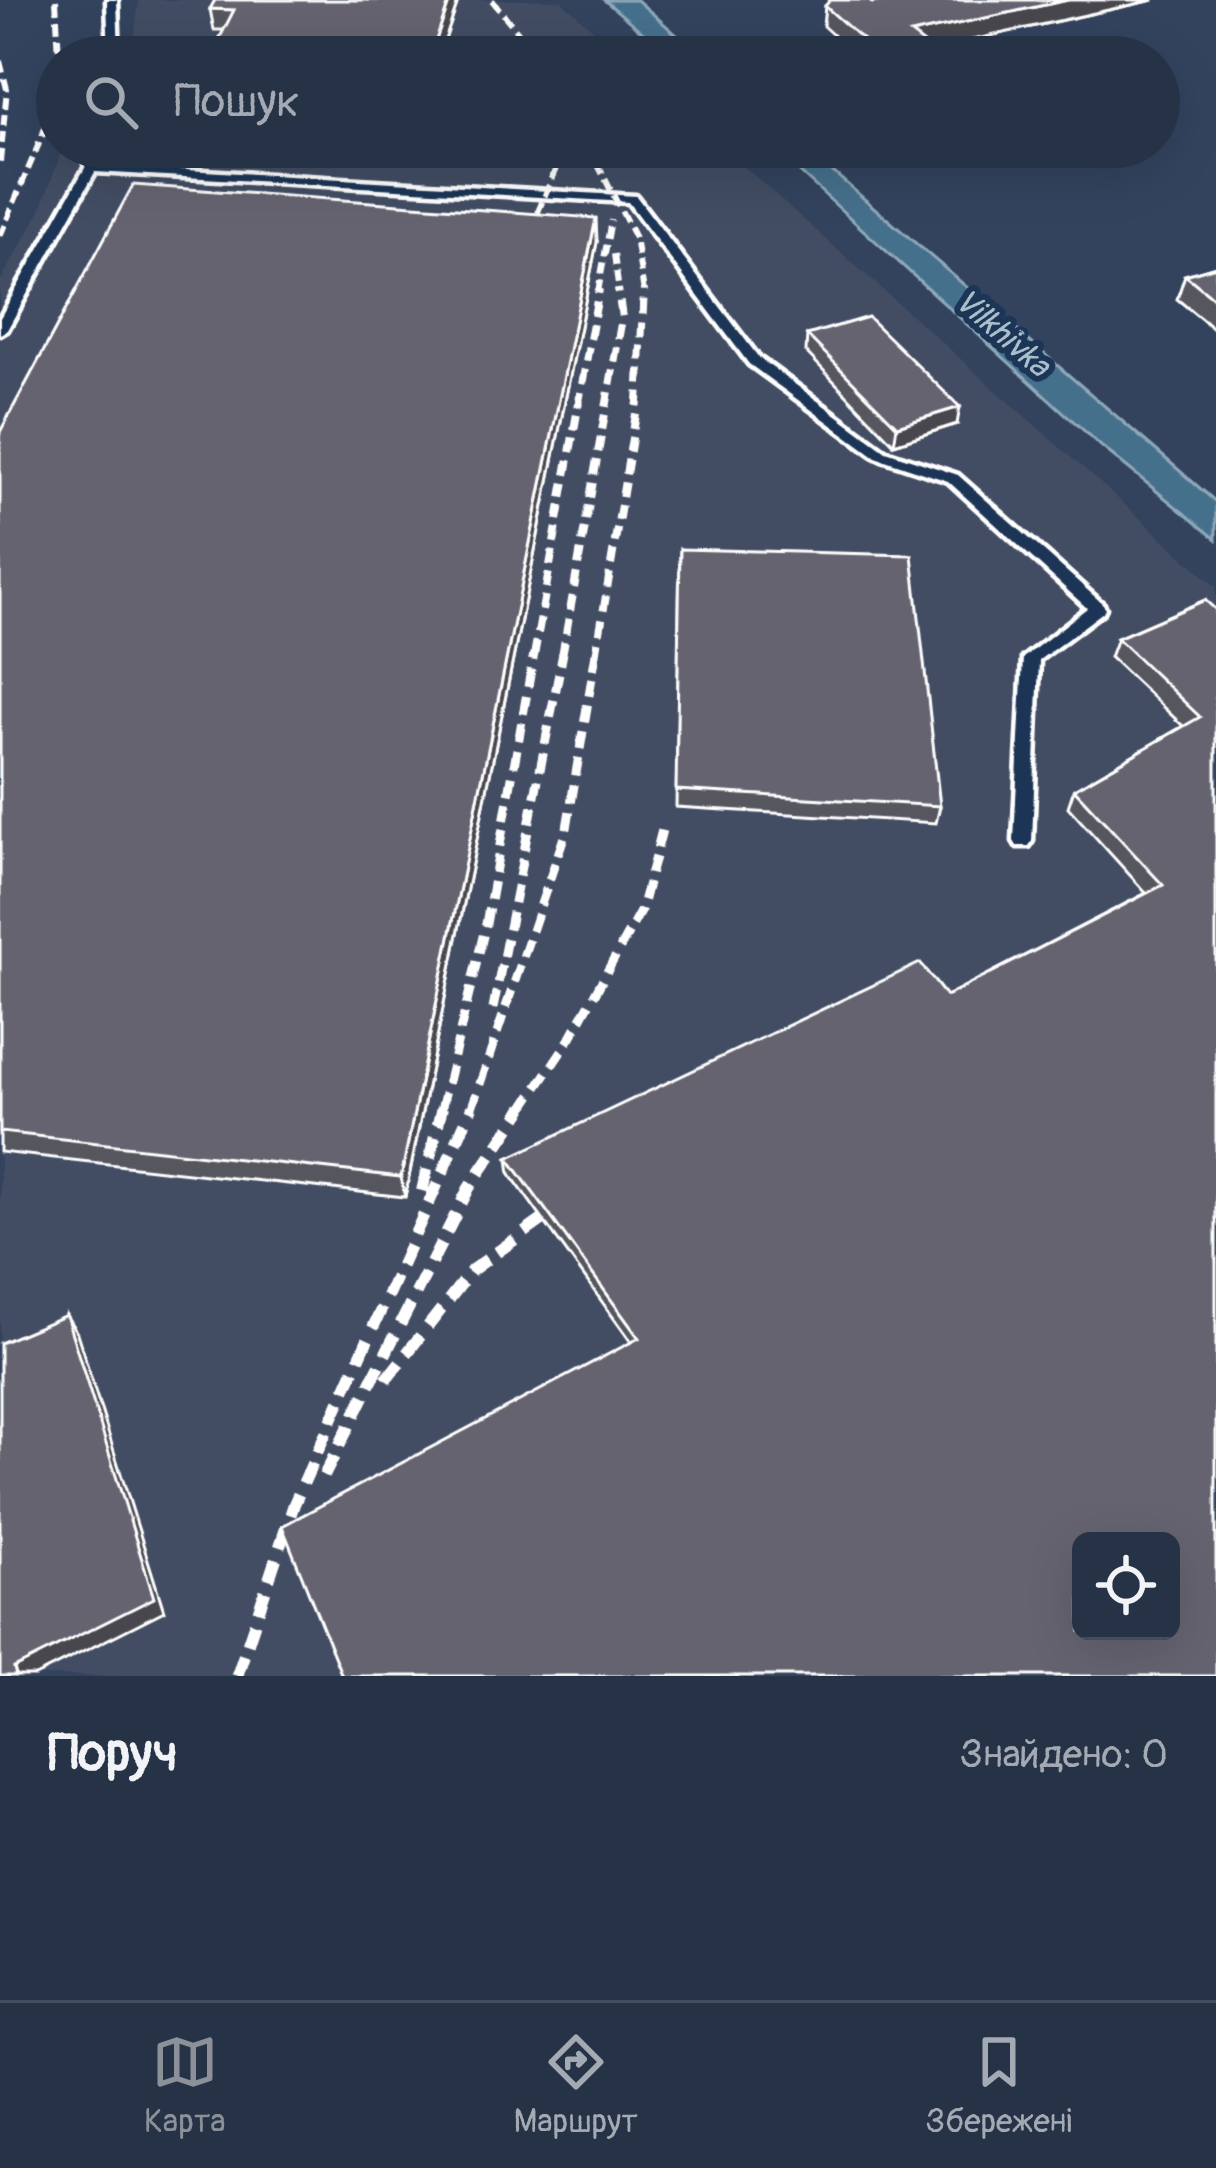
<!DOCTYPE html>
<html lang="uk">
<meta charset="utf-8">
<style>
:root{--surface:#263246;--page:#2e3a4d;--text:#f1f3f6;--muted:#a4aab3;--line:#424d5f;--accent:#8c9099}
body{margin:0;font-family:Pangolin,sans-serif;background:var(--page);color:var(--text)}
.controls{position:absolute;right:36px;bottom:36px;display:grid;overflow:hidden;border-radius:18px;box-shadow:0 12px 48px #0002}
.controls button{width:108px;height:108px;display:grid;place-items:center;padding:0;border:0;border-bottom:3px solid var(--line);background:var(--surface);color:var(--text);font:60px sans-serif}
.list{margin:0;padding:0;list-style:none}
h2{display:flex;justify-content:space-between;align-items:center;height:156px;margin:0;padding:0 48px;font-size:51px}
h2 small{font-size:39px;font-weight:400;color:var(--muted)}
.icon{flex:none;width:66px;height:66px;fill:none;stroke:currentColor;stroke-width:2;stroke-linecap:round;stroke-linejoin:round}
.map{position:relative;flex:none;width:1216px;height:1676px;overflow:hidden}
.search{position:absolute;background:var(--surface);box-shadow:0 12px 48px #0002;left:36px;right:36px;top:36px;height:132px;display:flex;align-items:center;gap:30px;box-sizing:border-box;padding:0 42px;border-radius:66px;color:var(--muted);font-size:45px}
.sheet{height:324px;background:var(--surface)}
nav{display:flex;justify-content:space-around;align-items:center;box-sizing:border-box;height:168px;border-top:3px solid var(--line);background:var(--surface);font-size:33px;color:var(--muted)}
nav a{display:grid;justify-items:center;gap:6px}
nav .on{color:var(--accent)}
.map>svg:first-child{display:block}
</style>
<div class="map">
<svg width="1216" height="1676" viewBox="0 0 1216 1676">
<rect width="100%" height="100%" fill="#33435e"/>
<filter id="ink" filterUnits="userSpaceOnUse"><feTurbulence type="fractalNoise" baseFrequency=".00833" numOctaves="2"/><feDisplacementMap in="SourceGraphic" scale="24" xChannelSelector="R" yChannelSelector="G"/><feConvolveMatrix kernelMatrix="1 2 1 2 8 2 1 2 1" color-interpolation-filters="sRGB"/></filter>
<g filter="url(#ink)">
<!-- built -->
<path fill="#424d63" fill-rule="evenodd" d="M139 0H561L623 57H132Z
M63 147H722L1216 586V1676H0V282L40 212ZM1081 1541H1171V1631H1081Z"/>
<!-- water -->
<path fill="#45708c" stroke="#8fa9ba" stroke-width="3" d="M604 0H637L702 57H672Z
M772 147H804L1216 502V539L1102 447Z"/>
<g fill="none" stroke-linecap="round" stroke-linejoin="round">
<!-- lane casing -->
<g stroke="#fff" stroke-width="9">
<path id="lane" d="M107 0H117L119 57H109Z
M867 0H889L868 6 863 3Z
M90 147H102L98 165 636 196 759 358 886 451 958 475 1103 604 1105 608 1103 612 1039 660 1032 841 1029 846H1017L1014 841 1023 658 1087 608 948 481 876 457 749 364 628 202 95 172 7 330 0 334V318L85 168Z"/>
</g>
<!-- lane -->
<use href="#lane" fill="#1d3557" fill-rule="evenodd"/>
<!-- rail-far3 -->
<path stroke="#fff" stroke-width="6" stroke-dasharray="12 6" stroke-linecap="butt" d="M56 0 59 57
M492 0 538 57
M0 61 7 89 0 162
M589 147 635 238 644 292
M0 236 43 134 57 83
M524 246 561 156 558 147
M614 254 619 292
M598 292 611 220"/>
<!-- rail-far2 -->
<path stroke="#fff" stroke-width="8" stroke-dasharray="15 8" stroke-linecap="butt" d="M534 656 599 289
M562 656 622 318 618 289
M596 656 638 402 644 289"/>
<!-- rail-far1 -->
<path stroke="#fff" stroke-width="9" stroke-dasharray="18 9" stroke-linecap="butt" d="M493 1009 563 653
M441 1110 486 924 534 653
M471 1110 567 828 596 653
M522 1110 571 1037 641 910 662 830"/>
<!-- rail -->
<path stroke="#fff" stroke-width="12" stroke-dasharray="22 12" stroke-linecap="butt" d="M422 1191 442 1107
M386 1380 472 1270 569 1201
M324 1476 469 1188 524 1107
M237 1676 294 1504 472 1107"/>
</g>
<!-- wall -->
<path fill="#57565f" stroke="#fff" stroke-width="3" d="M1154 0 931 49 941 57H857L823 26 825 6Z
M457 5 439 57H210L224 30H214L210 9Z
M597 242 405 1197 0 1152V432Z
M1216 266V331L1177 299 1185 275Z
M807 335 957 424 894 444 806 352Z
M680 549 940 806 936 823 676 807Z
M1205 600 1216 1676 631 1342 510 1174 508 1158 946 996 1146 893 1068 807 1074 789 1183 726 1110 657 1117 638Z"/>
<!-- shaded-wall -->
<path fill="#47464e" stroke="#fff" stroke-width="3" d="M450 0H456L457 5 439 57H430Z
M1068 0H1154L908 54 911 34Z
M596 218 597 242 405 1197 401 1177Z
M960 407 957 424 894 444 897 426Z
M66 1315 77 1333 164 1611 35 1676H16L14 1668Z"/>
<!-- building -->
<path fill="#65646f" stroke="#fff" stroke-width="3" fill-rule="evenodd" d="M215 0H450L430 57H210L234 10 210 9Z
M830 0H867L872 3 889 0H1068L911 34 941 57H882L825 6Z
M133 185 596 218 401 1177 0 1132V432Z
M1216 266V300L1185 275Z
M868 317 960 407 897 426 807 335Z
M680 549 912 555 940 806 676 790Z
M1205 600 1216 610V1676H342L282 1526 639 1338 508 1158 920 963 946 996 1163 885 1074 789 1200 717 1117 638ZM1081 1541H1171V1631H1081Z
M66 1315 154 1598 14 1668 16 1676H0V1343Z"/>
</g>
<g text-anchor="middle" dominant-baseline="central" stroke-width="12" stroke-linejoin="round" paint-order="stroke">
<!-- far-water labels -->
<g font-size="33" font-style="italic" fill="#abbfcb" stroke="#1d3557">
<text transform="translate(1002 333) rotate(41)">Vilkhivka</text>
</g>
</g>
</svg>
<div class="controls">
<button><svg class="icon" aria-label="locate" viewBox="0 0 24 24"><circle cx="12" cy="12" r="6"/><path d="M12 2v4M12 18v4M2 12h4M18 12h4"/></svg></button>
</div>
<div class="search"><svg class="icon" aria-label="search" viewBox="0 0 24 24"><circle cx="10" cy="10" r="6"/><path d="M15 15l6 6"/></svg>Пошук</div>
</div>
<section class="sheet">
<h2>Поруч<small>Знайдено: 0</small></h2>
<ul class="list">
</ul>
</section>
<nav>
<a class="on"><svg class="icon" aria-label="map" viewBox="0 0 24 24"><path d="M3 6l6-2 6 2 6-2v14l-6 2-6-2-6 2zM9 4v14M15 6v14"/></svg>Карта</a>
<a><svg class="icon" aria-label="directions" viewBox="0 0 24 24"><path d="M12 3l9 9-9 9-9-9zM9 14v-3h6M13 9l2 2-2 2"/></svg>Маршрут</a>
<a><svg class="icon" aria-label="saved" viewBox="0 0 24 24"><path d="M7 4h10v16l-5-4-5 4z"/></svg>Збережені</a>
</nav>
